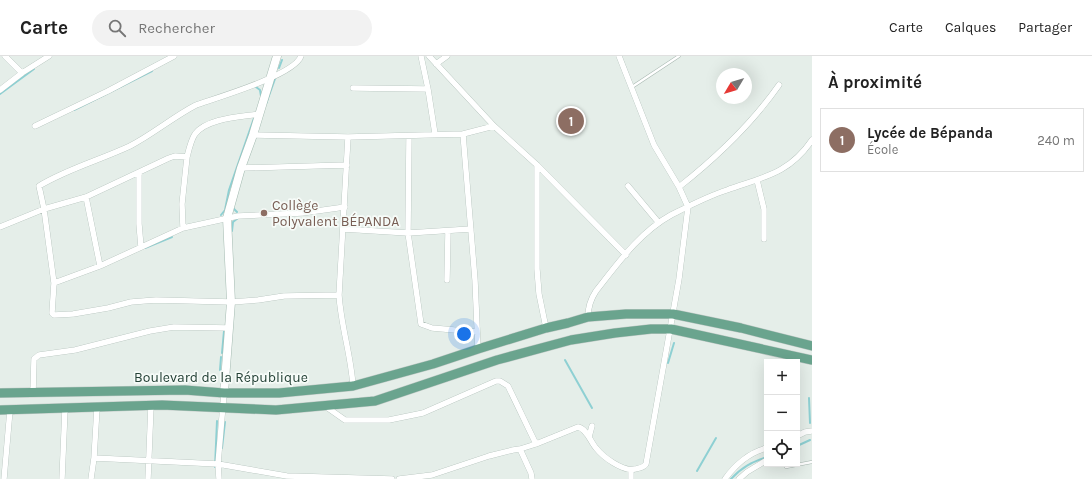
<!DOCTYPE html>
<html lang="fr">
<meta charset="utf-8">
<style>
:root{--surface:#fff;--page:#f2f2f2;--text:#222;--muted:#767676;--line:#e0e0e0;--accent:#80463d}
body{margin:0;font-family:Karla,sans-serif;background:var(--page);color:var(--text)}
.controls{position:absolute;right:12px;bottom:12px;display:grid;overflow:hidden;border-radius:0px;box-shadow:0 4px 16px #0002}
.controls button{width:36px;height:36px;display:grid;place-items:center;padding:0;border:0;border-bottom:1px solid var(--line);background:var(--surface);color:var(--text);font:20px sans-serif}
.compass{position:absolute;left:716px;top:12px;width:36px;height:36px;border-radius:50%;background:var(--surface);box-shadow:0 4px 16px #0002;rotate:232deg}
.you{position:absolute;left:464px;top:278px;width:14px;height:14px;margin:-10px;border:3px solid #fff;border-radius:50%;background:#1a73e8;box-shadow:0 0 0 6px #1a73e833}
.badge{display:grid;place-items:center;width:26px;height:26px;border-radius:50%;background:var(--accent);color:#fff;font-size:13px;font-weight:700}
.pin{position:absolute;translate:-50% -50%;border:2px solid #fff;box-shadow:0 1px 4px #0006}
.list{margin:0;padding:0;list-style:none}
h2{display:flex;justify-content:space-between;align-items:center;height:52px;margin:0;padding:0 16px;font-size:17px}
h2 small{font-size:13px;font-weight:400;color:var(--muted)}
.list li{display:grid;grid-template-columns:26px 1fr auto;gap:12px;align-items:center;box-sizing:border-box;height:64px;margin:0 8px 8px;padding:0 8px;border:1px solid var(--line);border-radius:0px}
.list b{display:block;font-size:15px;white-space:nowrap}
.list p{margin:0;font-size:13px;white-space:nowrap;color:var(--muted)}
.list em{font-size:13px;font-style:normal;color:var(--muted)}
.icon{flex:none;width:22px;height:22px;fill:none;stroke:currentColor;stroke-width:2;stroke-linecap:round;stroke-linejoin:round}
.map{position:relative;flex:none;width:812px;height:423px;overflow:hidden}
header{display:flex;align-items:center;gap:24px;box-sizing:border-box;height:56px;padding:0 20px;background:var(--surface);border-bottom:1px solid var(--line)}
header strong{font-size:19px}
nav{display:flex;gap:22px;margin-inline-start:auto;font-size:14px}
.search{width:280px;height:36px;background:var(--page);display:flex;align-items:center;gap:10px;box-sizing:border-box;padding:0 14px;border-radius:22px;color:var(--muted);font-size:15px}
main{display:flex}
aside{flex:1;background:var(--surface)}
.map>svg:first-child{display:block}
</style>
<header>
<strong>Carte</strong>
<div class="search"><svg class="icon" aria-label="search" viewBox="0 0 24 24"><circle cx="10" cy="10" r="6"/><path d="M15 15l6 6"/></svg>Rechercher</div>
<nav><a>Carte</a><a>Calques</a><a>Partager</a></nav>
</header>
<main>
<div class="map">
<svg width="812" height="423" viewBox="0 0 812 423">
<rect width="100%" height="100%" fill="#e5eee9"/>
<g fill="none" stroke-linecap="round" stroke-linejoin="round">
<!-- stream -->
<path stroke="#8ed0d3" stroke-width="2" d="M279 12 282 4
M256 31 260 34 261 40
M0 38 34 13
M266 48 276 20
M74 54 152 15
M233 152 237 156
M221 159 225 154 229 134 254 62
M232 175 233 166 238 162
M145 192 172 181
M222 297 224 275
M565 304 592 352
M668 307 674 287
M220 314 221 301
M809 342 810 367
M797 390 810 384
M222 392 225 366
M215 411 217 365
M697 415 716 382
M731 423C742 411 752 406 767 401"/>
<!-- lane casing -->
<g stroke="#a7b7b0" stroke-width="3.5">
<path id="lane" d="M632 31 679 0
M786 411 812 406"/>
</g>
<!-- street casing -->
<g stroke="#a7b7b0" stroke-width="6">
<path id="street" d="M5 0 22 17
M301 0C295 19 216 42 196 49 173 61 153 78 130 90 100 104 67 113 39 130L44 153 54 227 52 257 54 259 73 258 108 252 131 246 156 244 231 246 258 244 284 240 339 239
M421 0 428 33 435 78
M429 0 494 70 537 109 626 199
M619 0 654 89 679 131
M436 8 447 0
M353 32 428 33
M0 34 22 17 49 0
M35 70 108 35 174 0
M463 78 494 70
M253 79 348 81 463 78 475 224 478 293
M409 80 408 177 421 268 432 272 477 276
M348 81 339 239C341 270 351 299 353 330
M187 101C189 93 191 84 195 78 207 62 241 61 259 58
M537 109V213L539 238 546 272
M241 112 347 109
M139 117V168L141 191
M757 124 764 153V183
M628 130 659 167
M86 141 100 210
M0 171 44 153 86 141 169 102 175 100 187 101 182 148 183 172
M343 173 408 177 471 173
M447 224 448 175
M54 227 100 210 183 172 238 160 302 157 345 151
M588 261C588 251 590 244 596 235 618 207 640 176 671 159 689 150 708 140 727 134 763 121 789 118 812 84
M33 337 34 303 39 299 75 294 150 275 174 271 229 272
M325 350 345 364H389L423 357 496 325H500L508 330 536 388 520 393 513 394 489 400 432 419 399 423
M797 380 805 376 812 375
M589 381 592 370
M536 388 578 371C587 373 590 385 596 392 603 401 623 416 635 413 640 412 643 412 646 408L679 223 688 151 679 131C717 101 751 69 779 29
M520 393 531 417 532 423
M94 402 218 408 287 420 392 423
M631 414V423
M4 423 10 354
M62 423 65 353
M91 423 94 402 97 352
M148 423 151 350
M219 423 218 408 224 337
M725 423C735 409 750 396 767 392
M739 423 747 416 767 404"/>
</g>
<!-- secondary casing -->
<g stroke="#a3bab0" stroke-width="9">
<path id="secondary" d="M224 337 231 246 227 162 241 112 253 79 277 0"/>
</g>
<!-- primary casing -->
<g stroke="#c2cac7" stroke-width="10">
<path id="primary" d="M0 337 185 334 224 337H279L353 330 433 308 478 293 546 272 568 267 588 261 626 258H673L741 272 812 290
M0 354 162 349 276 354 375 345 497 304 571 284 615 277 651 273H671L812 304"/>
</g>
<!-- lane -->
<use href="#lane" stroke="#fff" stroke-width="2.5"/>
<!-- street -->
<use href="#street" stroke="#fff" stroke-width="5.5"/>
<!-- secondary -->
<use href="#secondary" stroke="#fff" stroke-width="8"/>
<!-- primary -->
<use href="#primary" stroke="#6aa48e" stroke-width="9"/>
</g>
<!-- markers -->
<circle fill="#8d6e63" stroke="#f6fbf8" stroke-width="1.5" cx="264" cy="157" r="4"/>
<g text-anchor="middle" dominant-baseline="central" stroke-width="3.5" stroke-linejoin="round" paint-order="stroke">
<!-- education labels -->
<g font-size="14" fill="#785e54" stroke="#f6fbf8" text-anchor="start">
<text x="272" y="149">Collège<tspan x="272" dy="16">Polyvalent BÉPANDA</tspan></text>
</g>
<!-- street labels -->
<g font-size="14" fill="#244136" stroke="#f6fbf8">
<text x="221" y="321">Boulevard de la République</text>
</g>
</g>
</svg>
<div class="controls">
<button>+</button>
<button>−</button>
<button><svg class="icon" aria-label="locate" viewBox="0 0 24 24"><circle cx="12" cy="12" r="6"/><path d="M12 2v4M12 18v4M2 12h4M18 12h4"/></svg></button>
</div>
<svg class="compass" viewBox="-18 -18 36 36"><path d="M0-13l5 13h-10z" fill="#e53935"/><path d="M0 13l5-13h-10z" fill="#767676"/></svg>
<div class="you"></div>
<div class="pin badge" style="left:571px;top:65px;background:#8d6e63">1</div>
</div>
<aside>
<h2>À proximité<small></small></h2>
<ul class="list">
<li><span class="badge" style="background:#8d6e63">1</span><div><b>Lycée de Bépanda</b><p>École</p></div><em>240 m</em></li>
</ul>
</aside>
</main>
